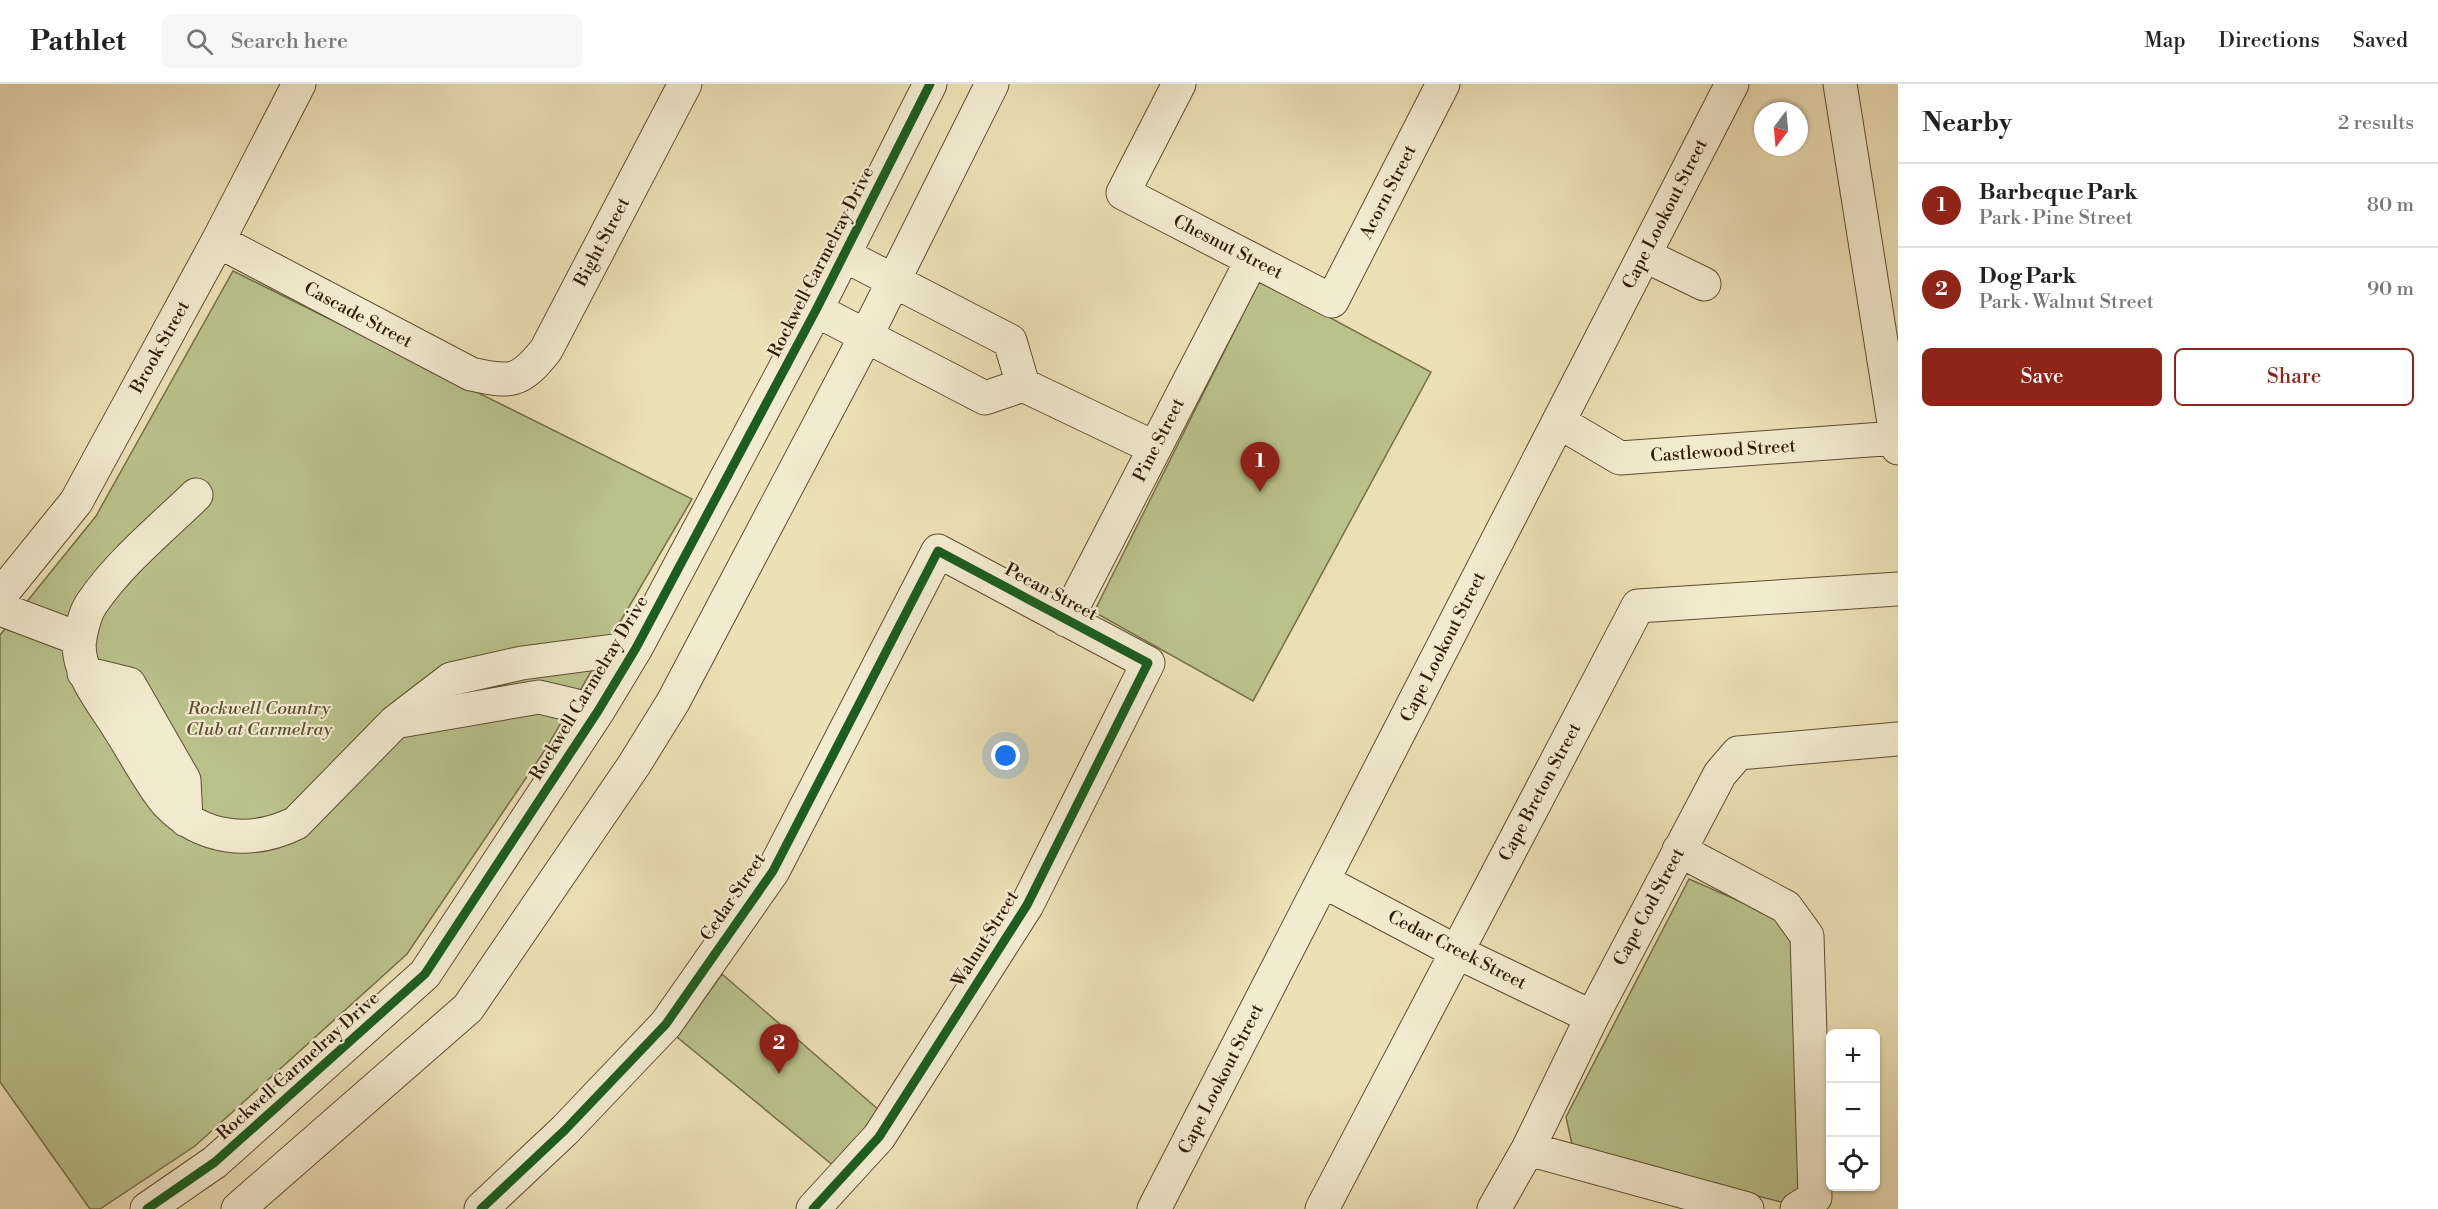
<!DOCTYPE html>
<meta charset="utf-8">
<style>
:root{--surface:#fff;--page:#f6f6f6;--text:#222;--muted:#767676;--line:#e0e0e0;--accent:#8f2418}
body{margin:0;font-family:"Libre Bodoni",serif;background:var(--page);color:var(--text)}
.controls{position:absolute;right:18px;bottom:18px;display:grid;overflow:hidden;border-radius:9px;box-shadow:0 2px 4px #0004}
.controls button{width:54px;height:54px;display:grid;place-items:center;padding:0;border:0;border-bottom:2px solid var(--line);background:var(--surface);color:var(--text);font:30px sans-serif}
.compass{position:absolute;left:1754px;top:18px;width:54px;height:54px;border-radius:50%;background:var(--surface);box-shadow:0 2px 4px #0004;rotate:196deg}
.you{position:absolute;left:1006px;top:672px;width:21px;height:21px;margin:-15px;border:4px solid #fff;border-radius:50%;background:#1a73e8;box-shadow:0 0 0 9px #1a73e833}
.badge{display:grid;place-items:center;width:39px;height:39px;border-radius:50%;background:var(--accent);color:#fff;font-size:20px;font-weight:700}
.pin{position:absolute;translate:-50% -50px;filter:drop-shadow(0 2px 3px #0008)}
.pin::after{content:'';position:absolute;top:32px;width:21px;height:18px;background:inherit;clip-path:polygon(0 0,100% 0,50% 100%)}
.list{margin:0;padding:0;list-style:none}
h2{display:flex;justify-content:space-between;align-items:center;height:78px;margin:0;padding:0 24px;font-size:26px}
h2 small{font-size:20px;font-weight:400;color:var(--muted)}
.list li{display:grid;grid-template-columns:39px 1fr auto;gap:18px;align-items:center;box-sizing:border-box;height:84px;padding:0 24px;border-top:2px solid var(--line)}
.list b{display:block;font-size:22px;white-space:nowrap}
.list p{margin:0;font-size:20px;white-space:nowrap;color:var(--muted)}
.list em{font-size:20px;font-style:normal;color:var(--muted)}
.actions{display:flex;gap:12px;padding:18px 24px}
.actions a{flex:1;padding:14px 0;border:2px solid var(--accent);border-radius:9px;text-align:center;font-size:21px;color:var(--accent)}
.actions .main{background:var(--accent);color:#fff}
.icon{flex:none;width:33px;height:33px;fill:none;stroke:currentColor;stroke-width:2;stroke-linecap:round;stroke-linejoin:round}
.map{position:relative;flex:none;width:1898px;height:1125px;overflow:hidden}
header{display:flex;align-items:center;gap:36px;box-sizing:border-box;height:84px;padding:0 30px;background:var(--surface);border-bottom:2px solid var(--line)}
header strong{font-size:28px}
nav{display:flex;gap:33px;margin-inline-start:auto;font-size:21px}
.search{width:420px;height:54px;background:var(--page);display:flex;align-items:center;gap:15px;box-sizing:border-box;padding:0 21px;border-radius:9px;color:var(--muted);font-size:22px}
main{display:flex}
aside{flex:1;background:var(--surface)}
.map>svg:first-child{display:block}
</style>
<header>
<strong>Pathlet</strong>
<div class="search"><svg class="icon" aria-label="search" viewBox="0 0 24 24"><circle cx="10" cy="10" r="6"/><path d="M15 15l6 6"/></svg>Search here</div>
<nav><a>Map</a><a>Directions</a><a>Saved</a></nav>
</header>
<main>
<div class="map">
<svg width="1898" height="1125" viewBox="0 0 1898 1125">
<rect width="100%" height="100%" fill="#ece0b6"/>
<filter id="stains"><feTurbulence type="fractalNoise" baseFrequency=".00333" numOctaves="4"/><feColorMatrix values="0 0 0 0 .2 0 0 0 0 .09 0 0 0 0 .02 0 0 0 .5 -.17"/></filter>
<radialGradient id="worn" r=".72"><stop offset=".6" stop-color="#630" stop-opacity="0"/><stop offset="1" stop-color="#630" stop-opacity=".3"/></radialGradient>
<!-- green -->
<path fill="#bac28c" stroke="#766f48" stroke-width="1.5" d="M233 187 692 415 547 663 407 870 195 1062 100 1125H90L0 998V551L96 432Z
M1260 196 1431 288 1253 617 1094 528Z
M1689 795 1776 833 1796 857 1801 1106 1781 1118 1573 1065 1566 1033Z
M722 890 879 1026 835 1083 677 953Z"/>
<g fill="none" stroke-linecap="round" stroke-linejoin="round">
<!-- minor casing -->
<g stroke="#604d31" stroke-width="35">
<path id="minor" d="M1179 0 1123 109 1332 217 1443 0
M1840 0 1898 364
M218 157 471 290C511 299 520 299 546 266L685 0
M844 171 1010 257 1023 301
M1644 171 1704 200
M816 226 985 314 1023 301 1155 364
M1559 338 1620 374 1897 354
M196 411C161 445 120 478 92 519 86 527 82 543 80 553 74 585 102 617 118 643 132 664 151 701 167 719 202 756 252 761 296 739L395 638 451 595 522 579 636 564
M0 512 76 418 218 157 299 0
M0 525 80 555
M1066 536 1252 176
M84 589 129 600 184 696 186 736
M400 637 539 613 598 627
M1679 766 1786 823 1807 852 1815 1113 1797 1125
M1323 797 1457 868 1592 933
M1528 1065 1747 1125
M147 1125 215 1078 425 890 598 627 636 564 816 226 930 0
M238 1125 468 924 634 681 673 618 866 252 992 0
M481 1125 565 1046 666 940 773 787 938 467 1148 579 1027 821 879 1053 813 1125
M1154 1125 1732 0
M1322 1125 1638 522 1898 505
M1494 1125 1528 1065 1592 933 1720 690 1738 669 1898 655"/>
</g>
<!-- minor -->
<use href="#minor" stroke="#f3ebd0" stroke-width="33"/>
<!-- cycleway casing -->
<g stroke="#f3ebd0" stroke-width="13">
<path id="cycleway" d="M147 1125 215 1078 425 890 598 627 636 564 816 226 930 0
M481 1125 565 1046 666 940 773 787 938 467 1148 579 1027 821 879 1053 813 1125"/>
</g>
<!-- cycleway -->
<use href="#cycleway" stroke="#1b5e20" stroke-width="9"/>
</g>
<g text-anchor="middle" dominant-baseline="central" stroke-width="4.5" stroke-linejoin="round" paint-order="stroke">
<!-- street labels -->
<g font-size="18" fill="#321c05" stroke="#f3ebd0">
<text transform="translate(1388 108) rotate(-63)">Acorn Street</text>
<text transform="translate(1665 130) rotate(-63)">Cape Lookout Street</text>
<text transform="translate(602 158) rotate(-62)">Bight Street</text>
<text transform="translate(1228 163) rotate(27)">Chesnut Street</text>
<text transform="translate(821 178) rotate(-63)">Rockwell Carmelray Drive</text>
<text transform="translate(358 231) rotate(28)">Cascade Street</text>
<text transform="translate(160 263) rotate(-61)">Brook Street</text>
<text transform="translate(1159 356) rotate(-63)">Pine Street</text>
<text transform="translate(1723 367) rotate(-4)">Castlewood Street</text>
<text transform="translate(1051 508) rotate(28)">Pecan Street</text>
<text transform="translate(1443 563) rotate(-63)">Cape Lookout Street</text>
<text transform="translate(589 604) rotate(-59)">Rockwell Carmelray Drive</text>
<text transform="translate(1540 708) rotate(-62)">Cape Breton Street</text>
<text transform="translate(733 813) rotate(-56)">Cedar Street</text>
<text transform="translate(1649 823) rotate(-62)">Cape Cod Street</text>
<text transform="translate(985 855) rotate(-58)">Walnut Street</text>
<text transform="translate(1457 866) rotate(27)">Cedar Creek Street</text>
<text transform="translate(298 982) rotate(-42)">Rockwell Carmelray Drive</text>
<text transform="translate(1221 995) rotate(-63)">Cape Lookout Street</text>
</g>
<!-- park labels -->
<g font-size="18" font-style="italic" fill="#5b4e2e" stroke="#f3ebd0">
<text x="259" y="624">Rockwell Country<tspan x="259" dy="21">Club at Carmelray</tspan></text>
</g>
</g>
<rect width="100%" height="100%" filter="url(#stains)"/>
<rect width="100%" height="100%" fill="url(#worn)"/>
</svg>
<div class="controls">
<button>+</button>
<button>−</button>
<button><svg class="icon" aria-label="locate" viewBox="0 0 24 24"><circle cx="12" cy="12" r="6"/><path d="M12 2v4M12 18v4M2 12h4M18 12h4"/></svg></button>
</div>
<svg class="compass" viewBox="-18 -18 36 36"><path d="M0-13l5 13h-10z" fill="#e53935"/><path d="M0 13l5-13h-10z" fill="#767676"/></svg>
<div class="you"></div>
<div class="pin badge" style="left:1260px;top:408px">1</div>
<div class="pin badge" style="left:779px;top:990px">2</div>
</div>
<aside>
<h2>Nearby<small>2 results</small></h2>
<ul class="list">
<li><span class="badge">1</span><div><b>Barbeque Park</b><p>Park · Pine Street</p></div><em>80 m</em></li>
<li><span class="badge">2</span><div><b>Dog Park</b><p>Park · Walnut Street</p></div><em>90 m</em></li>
</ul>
<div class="actions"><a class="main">Save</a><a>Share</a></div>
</aside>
</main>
